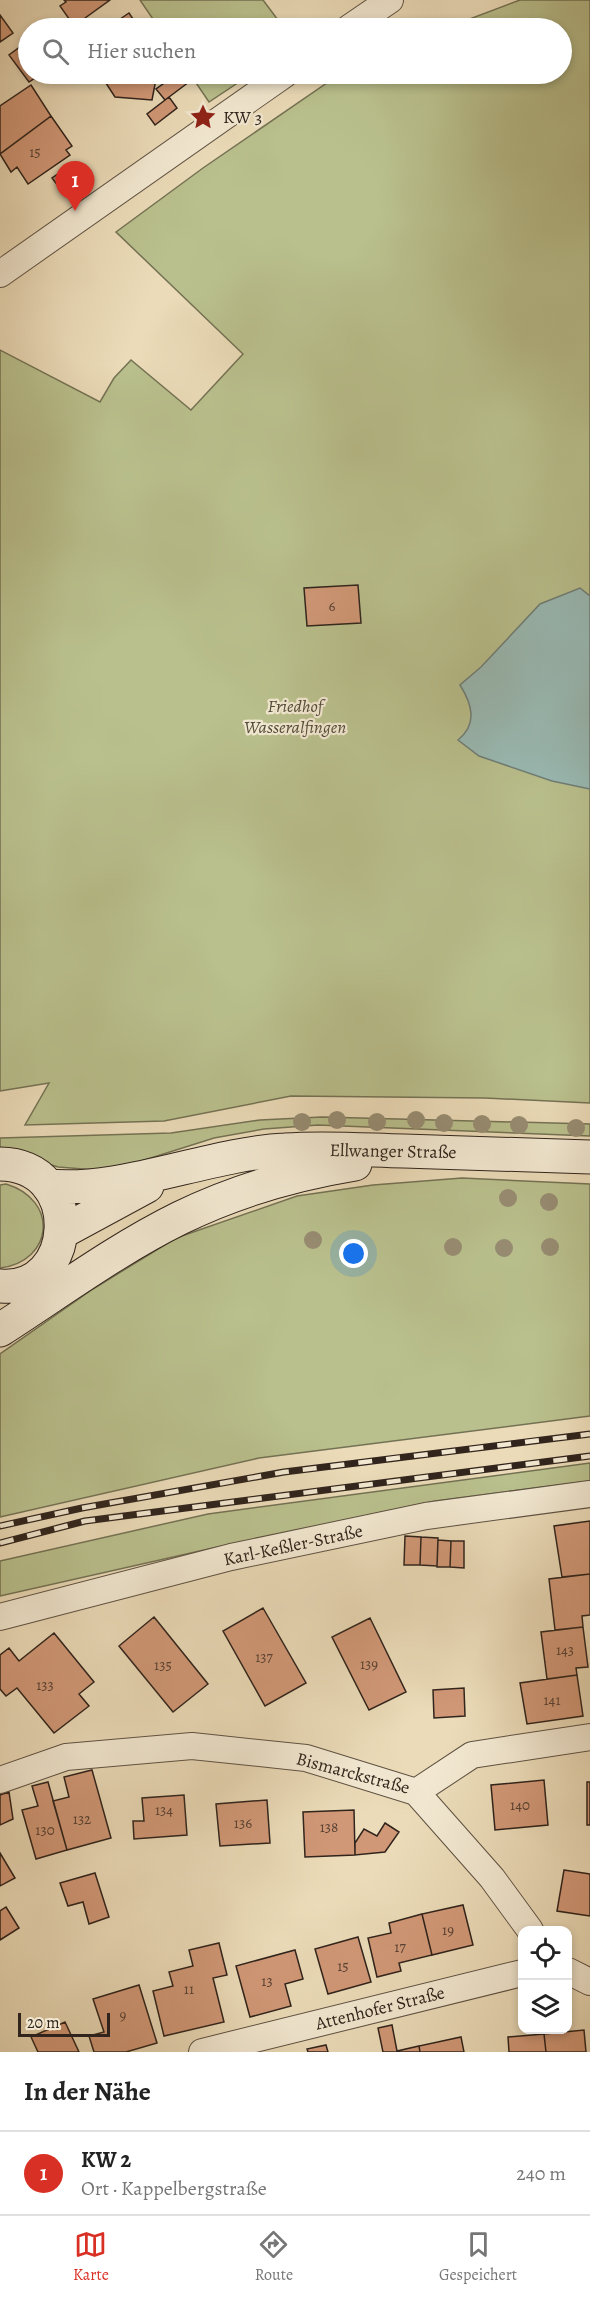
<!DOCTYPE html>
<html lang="de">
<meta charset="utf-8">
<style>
:root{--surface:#fff;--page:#f2f2f2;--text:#222;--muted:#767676;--line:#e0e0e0;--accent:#d93025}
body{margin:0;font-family:Alegreya,serif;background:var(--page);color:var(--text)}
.controls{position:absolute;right:18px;bottom:18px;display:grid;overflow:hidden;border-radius:12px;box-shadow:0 3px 9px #0003}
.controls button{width:54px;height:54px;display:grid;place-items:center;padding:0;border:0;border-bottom:2px solid var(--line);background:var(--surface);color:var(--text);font:30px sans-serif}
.scale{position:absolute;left:18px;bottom:15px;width:92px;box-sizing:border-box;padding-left:6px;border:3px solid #30241c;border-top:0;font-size:16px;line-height:21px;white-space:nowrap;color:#30241c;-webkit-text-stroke:4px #f2e8d1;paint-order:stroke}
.you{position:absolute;left:354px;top:1254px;width:21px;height:21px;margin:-15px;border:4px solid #fff;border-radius:50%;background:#1a73e8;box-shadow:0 0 0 9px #1a73e833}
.badge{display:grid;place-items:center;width:39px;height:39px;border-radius:50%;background:var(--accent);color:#fff;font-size:20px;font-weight:700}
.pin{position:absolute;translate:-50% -50px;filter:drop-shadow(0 2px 3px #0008)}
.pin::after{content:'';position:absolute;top:32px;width:21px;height:18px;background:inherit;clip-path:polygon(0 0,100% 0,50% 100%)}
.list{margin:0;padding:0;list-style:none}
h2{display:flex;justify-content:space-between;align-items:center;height:78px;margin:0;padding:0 24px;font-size:26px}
h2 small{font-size:20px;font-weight:400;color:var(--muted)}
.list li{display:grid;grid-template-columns:39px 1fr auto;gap:18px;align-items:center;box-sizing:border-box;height:84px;padding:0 24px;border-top:2px solid var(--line)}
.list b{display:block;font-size:22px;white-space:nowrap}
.list p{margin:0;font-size:20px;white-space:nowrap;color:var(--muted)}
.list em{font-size:20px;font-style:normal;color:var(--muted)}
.icon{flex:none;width:33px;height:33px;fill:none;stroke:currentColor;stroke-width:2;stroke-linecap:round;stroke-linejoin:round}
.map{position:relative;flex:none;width:590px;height:2052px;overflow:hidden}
.search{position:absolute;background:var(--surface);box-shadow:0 3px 9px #0003;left:18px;right:18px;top:18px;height:66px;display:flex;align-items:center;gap:15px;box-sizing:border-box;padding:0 21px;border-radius:33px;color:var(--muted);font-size:22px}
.sheet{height:162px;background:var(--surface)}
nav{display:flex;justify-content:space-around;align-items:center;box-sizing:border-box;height:84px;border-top:2px solid var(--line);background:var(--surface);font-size:16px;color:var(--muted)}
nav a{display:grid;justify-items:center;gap:3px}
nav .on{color:var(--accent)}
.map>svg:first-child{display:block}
</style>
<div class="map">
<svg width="590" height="2052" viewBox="0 0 590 2052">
<rect width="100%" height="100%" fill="#ebdbb8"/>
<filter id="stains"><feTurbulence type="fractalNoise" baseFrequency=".00333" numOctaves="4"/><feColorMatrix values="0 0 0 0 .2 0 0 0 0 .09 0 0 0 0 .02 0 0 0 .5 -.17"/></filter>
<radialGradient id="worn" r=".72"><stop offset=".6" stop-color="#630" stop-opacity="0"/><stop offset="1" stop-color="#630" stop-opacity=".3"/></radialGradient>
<!-- green -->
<path fill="#b9c08d" stroke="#747254" stroke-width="1.5" d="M140 0H263L284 28H159Z
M520 0H590V1103L485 1098 291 1096 164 1121 25 1125 49 1083 0 1091V350L100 402 114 378 131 360 191 410 243 354 116 232 203 168 340 74H562V28H446Z
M190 74H251L209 102Z
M322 1117 590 1124V1136L318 1125 264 1129 214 1138 135 1163 96 1170 58 1167 17 1154H0V1138L171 1133 260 1120Z
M462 1178 590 1184V1416L259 1458 0 1517V1354L93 1289 176 1238 297 1196 373 1185Z
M6 1184C59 1200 54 1261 0 1268V1185Z
M590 1463V1481L435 1501 213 1548 0 1596V1561L208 1514Z"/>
<!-- water -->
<path fill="#99bab4" stroke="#6f7e77" stroke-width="1.5" d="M580 588 590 596V789L552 781 479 756 458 740C478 724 472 704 460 685L481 667 540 604Z"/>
<!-- building -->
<path fill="#d19877" stroke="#30241c" stroke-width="1.5" d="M64 0H110L74 26 60 6 66 2Z
M129 13 139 28H107Z
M0 15 13 33 0 42Z
M28 41V74H41L29 82 9 55Z
M100 74H157L152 100 115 97Z
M177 74H182L189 82 165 100 156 89Z
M31 85 51 116 0 154V106Z
M169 97 177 108 155 125 147 114Z
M51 116 72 146 66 150 70 155 28 184 17 167 11 172 0 154Z
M76 162 84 174 61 190 52 178Z
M358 585 361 623 307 626 304 588Z
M590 1521V1574L562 1577 554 1526Z
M405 1536 421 1537 420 1565H404Z
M421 1537 438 1538 437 1566 420 1565Z
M438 1540 451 1541 450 1567H437Z
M451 1541H464V1568L450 1567Z
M590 1574V1615L582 1616 583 1627 555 1630 549 1579Z
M263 1608 306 1683 265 1706 223 1631Z
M154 1617 208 1684 173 1712 119 1646Z
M370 1618 406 1692 369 1710 332 1637Z
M583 1627 588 1667 576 1668 577 1675 547 1679 541 1632Z
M54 1633 94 1682 79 1694 89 1706 54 1733 17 1688 6 1696 0 1689V1655L9 1648 19 1661Z
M577 1675 583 1716 527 1724 520 1683Z
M464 1688 465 1716 434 1718 433 1690Z
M92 1770 111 1838 67 1850 53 1801 69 1797 64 1777Z
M544 1780 548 1825 495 1830 491 1785Z
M48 1782 67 1850 36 1859 22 1810 38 1806 32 1786Z
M587 1782H590V1825H587Z
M9 1792 13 1819 0 1825V1795Z
M184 1795 187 1835 134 1839 133 1821H144L142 1798Z
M267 1800 270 1843 220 1846 216 1804Z
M354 1810 355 1855 305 1857 303 1812Z
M385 1823 399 1832 385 1852 355 1855V1843L364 1829 377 1836Z
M0 1853 15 1878 0 1886Z
M564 1870 590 1874V1916L557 1911Z
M95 1873 109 1917 89 1924 83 1902 68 1906 60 1883Z
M463 1905 473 1945 432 1955 422 1914Z
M6 1907 19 1928 0 1940V1911Z
M422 1914 432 1955 399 1963 401 1971 377 1977 368 1938 391 1933 389 1923Z
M358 1937 371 1982 328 1994 315 1949Z
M219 1943 227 1975 213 1978 224 2022 164 2036 153 1991 173 1986 169 1972 193 1966 189 1950Z
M295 1950 303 1979 285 1984 291 2006 250 2017 236 1966Z
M139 1985 157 2043 126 2052H94L89 2036 104 2032 93 1999Z
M65 2022 79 2052H38L31 2037Z
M392 2025 397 2051 419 2046 420 2052H383L378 2028Z
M584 2030 586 2052H546L544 2034Z
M544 2034 546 2052H509L508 2037Z
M461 2037 464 2052H420L419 2046Z
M326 2045 328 2052H308L307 2049Z"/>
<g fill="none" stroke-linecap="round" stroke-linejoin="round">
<!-- street casing -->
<g stroke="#5f5243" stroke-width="28">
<path id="street" d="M349 28 390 0
M0 274 285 74
M0 1617 231 1557 426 1516 590 1494
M0 1780 66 1757 192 1746 306 1758 416 1792
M416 1792 472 1755 590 1737
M416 1792 492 1878 530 1930
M568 1971 590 1982
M202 2052 522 1973"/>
</g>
<!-- secondary casing -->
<g stroke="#30241c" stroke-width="35">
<path id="secondary" d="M0 1164C86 1165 77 1293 0 1286
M48 1186C124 1193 207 1154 285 1150 324 1147 364 1150 404 1151 466 1153 528 1155 590 1157
M62 1232 147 1186
M0 1330C59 1292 117 1249 180 1218 235 1191 294 1174 355 1164"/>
</g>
<!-- street -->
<use href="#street" stroke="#f2e8d1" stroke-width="26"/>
<!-- secondary -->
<use href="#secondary" stroke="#f2e8d1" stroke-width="33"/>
<!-- rail casing -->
<g stroke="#30241c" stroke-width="7">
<path id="rail" d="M0 1526 82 1508 284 1472 590 1434
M0 1543 85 1521 590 1456"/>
</g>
<!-- rail -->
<use href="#rail" stroke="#f2e8d1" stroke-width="4.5" stroke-dasharray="14" stroke-linecap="butt"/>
</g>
<!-- trees -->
<g fill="#978c72">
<circle cx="337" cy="1120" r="9"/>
<circle cx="416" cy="1120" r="9"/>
<circle cx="302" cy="1122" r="9"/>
<circle cx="377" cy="1122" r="9"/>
<circle cx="444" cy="1123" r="9"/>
<circle cx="482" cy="1124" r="9"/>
<circle cx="519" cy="1125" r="9"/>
<circle cx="576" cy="1128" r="9"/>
<circle cx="508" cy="1198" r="9"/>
<circle cx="549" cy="1202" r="9"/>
<circle cx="313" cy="1240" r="9"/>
<circle cx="453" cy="1247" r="9"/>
<circle cx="550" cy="1247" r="9"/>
<circle cx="504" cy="1248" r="9"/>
</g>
<!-- icons -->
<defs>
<g id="sight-bare" transform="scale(2.07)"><path d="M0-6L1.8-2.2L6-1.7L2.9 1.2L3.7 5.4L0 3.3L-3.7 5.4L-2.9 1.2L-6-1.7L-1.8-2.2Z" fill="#8f2418" stroke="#f2e8d1" stroke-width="2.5" paint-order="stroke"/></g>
</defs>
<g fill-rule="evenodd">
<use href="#sight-bare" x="203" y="117"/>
</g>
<g text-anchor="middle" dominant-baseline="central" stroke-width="4.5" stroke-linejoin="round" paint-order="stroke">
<!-- number labels -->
<g font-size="15" fill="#584133">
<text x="35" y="152">15</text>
<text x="332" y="606">6</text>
<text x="565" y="1650">143</text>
<text x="264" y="1657">137</text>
<text x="369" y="1664">139</text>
<text x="163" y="1665">135</text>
<text x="45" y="1685">133</text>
<text x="552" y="1700">141</text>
<text x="520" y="1805">140</text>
<text x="164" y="1810">134</text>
<text x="82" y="1819">132</text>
<text x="243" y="1823">136</text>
<text x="329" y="1827">138</text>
<text x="45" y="1830">130</text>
<text x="448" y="1930">19</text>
<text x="400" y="1947">17</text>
<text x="343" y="1966">15</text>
<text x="267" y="1981">13</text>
<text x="189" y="1989">11</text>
<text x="123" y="2015">9</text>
</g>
<!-- poi labels -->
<g font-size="18" fill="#30241c" stroke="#f2e8d1" text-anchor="start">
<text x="223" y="117">KW 3</text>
</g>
<!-- park labels -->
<g font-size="18" font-style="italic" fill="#524b38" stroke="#f2e8d1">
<text x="295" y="706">Friedhof<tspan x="295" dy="21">Wasseralfingen</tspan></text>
</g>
<!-- street labels -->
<g font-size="18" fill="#30241c" stroke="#f2e8d1">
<text transform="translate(393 1151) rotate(1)">Ellwanger Straße</text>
<text transform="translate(293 1545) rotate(-12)">Karl-Keßler-Straße</text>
<text transform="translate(353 1773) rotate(15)">Bismarckstraße</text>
<text transform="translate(380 2008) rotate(-14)">Attenhofer Straße</text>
</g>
</g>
<rect width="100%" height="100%" filter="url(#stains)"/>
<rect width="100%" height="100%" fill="url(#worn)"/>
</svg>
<div class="controls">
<button><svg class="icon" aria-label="locate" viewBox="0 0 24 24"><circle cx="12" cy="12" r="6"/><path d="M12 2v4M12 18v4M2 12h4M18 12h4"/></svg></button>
<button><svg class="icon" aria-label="layers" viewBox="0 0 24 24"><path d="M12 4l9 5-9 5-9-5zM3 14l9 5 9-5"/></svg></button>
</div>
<div class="scale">20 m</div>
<div class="you"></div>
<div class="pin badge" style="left:75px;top:211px">1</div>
<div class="search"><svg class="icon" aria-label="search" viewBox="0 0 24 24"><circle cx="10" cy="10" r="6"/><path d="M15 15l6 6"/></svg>Hier suchen</div>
</div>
<section class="sheet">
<h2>In der Nähe<small></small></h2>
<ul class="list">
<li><span class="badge">1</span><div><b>KW 2</b><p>Ort · Kappelbergstraße</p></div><em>240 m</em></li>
</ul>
</section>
<nav>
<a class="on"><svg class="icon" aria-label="map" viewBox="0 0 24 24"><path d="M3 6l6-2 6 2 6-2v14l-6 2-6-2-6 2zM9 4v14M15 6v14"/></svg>Karte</a>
<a><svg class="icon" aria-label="directions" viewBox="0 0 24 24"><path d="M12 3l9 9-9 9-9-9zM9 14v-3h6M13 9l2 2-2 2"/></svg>Route</a>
<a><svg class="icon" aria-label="saved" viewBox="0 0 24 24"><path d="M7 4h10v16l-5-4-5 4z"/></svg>Gespeichert</a>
</nav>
